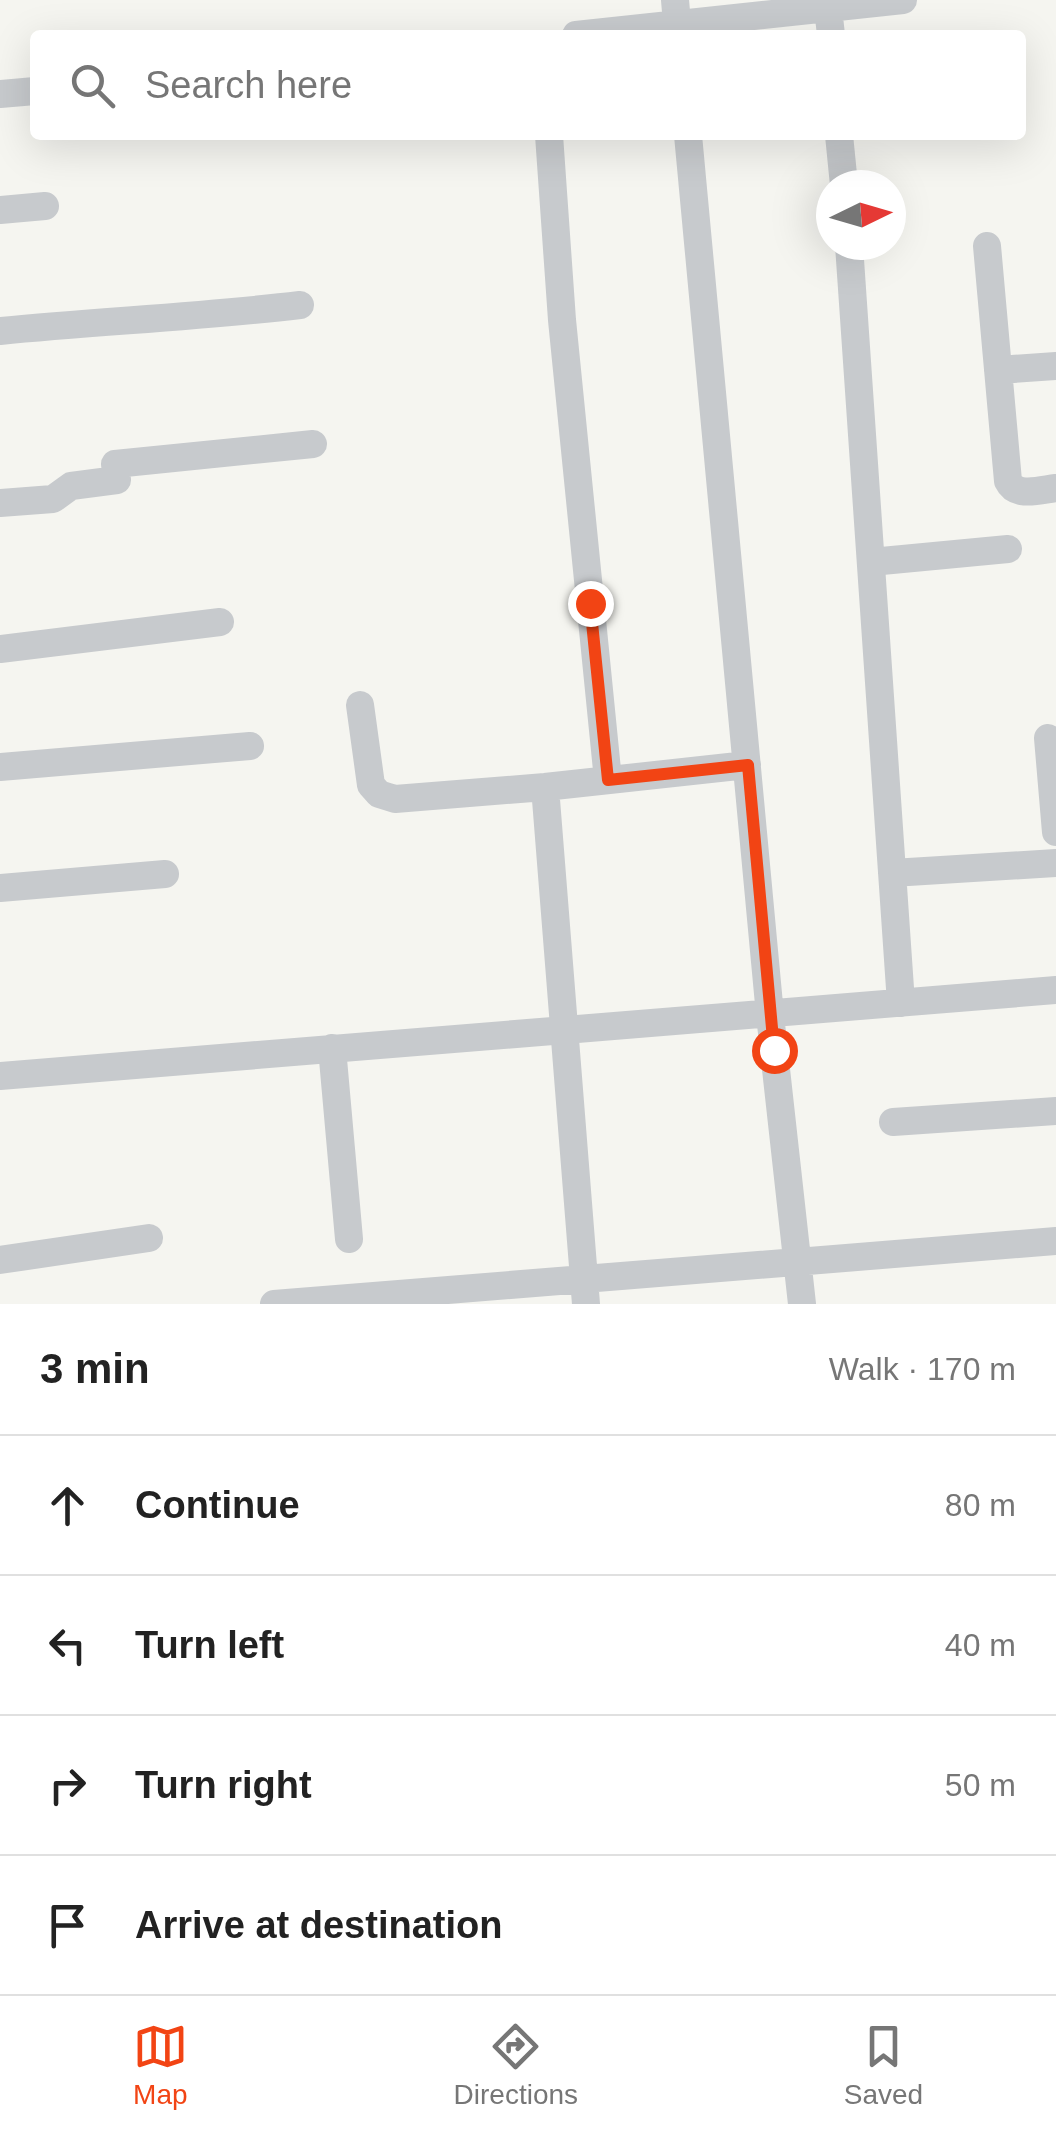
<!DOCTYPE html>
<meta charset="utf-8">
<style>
:root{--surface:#fff;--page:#f2f2f2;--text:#222;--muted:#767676;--line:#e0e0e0;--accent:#f24414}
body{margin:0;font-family:Helvetica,sans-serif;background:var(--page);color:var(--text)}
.compass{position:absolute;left:816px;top:170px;width:90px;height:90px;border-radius:50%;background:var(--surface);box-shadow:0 10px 40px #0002;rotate:85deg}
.stop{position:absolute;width:30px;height:30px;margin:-22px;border:8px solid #f24414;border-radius:50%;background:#fff}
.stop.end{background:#f24414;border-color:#fff;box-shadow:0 2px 10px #0008}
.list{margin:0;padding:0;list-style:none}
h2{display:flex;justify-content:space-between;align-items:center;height:130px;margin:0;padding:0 40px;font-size:42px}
h2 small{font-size:32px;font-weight:400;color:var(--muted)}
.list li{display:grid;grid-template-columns:65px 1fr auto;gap:30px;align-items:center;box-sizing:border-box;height:140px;padding:0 40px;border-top:2px solid var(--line)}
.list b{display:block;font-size:38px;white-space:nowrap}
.list em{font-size:32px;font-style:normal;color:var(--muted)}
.icon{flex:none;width:55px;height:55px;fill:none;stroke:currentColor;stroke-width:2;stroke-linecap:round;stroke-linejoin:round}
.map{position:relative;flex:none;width:1056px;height:1304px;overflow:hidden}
.search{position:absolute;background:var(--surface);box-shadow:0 10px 40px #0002;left:30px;right:30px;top:30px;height:110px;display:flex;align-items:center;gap:25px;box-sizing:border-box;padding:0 35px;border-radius:10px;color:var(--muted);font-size:38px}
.sheet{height:690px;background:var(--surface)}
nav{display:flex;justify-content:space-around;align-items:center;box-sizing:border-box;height:140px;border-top:2px solid var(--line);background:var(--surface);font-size:28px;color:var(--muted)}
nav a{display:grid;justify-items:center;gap:5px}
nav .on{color:var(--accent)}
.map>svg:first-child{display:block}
</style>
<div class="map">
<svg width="1056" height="1304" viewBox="0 0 1056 1304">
<rect width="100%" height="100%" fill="#f5f5f0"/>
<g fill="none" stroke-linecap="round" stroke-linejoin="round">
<!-- street -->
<path stroke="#c7cacd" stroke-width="28" d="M675 0 678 35
M828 8 831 35
M576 35 903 0
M0 94 35 91
M549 135 562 320 608 780
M688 135 770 1015 802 1304
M839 135 844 185
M0 210 45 206
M849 245 901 1003
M987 246 1008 481C1016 498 1040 490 1056 488
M0 331C100 321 200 317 300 305
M998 370 1056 366
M0 503 53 499 71 486 117 480 115 464 313 444
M871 562 1008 549
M0 649 220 622
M360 705 371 785 379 794 395 799 545 787 747 765
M1048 738 1056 832
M0 767 250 746
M545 787 586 1304
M892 873 1056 863
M0 888 165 874
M332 1048 349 1239
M0 1076 1056 990
M893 1122 1056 1111
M0 1260 149 1238
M274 1304 1056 1241"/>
</g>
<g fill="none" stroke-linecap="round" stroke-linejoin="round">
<!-- route -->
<path stroke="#f24414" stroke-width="12" d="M590 603 608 780 748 765 774 1050"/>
</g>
</svg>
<svg class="compass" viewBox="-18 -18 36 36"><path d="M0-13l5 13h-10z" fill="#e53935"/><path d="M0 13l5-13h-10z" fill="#767676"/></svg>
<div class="stop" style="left:774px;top:1050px"></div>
<div class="stop end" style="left:590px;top:603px"></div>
<div class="search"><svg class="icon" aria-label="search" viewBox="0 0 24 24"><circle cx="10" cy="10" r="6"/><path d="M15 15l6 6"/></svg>Search here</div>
</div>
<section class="sheet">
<h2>3 min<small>Walk · 170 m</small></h2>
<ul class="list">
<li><svg class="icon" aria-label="ahead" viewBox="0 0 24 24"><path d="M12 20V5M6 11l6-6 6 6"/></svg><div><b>Continue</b></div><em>80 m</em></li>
<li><svg class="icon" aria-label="left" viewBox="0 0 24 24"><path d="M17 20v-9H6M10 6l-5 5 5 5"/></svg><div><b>Turn left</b></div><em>40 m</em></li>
<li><svg class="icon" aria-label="right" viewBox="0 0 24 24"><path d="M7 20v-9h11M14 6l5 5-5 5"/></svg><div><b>Turn right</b></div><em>50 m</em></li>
<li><svg class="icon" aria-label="arrive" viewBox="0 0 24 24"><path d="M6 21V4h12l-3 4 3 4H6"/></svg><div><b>Arrive at destination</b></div></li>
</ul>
</section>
<nav>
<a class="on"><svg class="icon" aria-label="map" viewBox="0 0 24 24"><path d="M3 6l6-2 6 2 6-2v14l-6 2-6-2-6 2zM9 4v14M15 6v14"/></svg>Map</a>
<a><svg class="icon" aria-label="directions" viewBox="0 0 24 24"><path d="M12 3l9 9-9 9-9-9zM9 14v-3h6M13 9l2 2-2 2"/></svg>Directions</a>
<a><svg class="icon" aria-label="saved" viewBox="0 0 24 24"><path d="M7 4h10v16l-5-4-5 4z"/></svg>Saved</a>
</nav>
